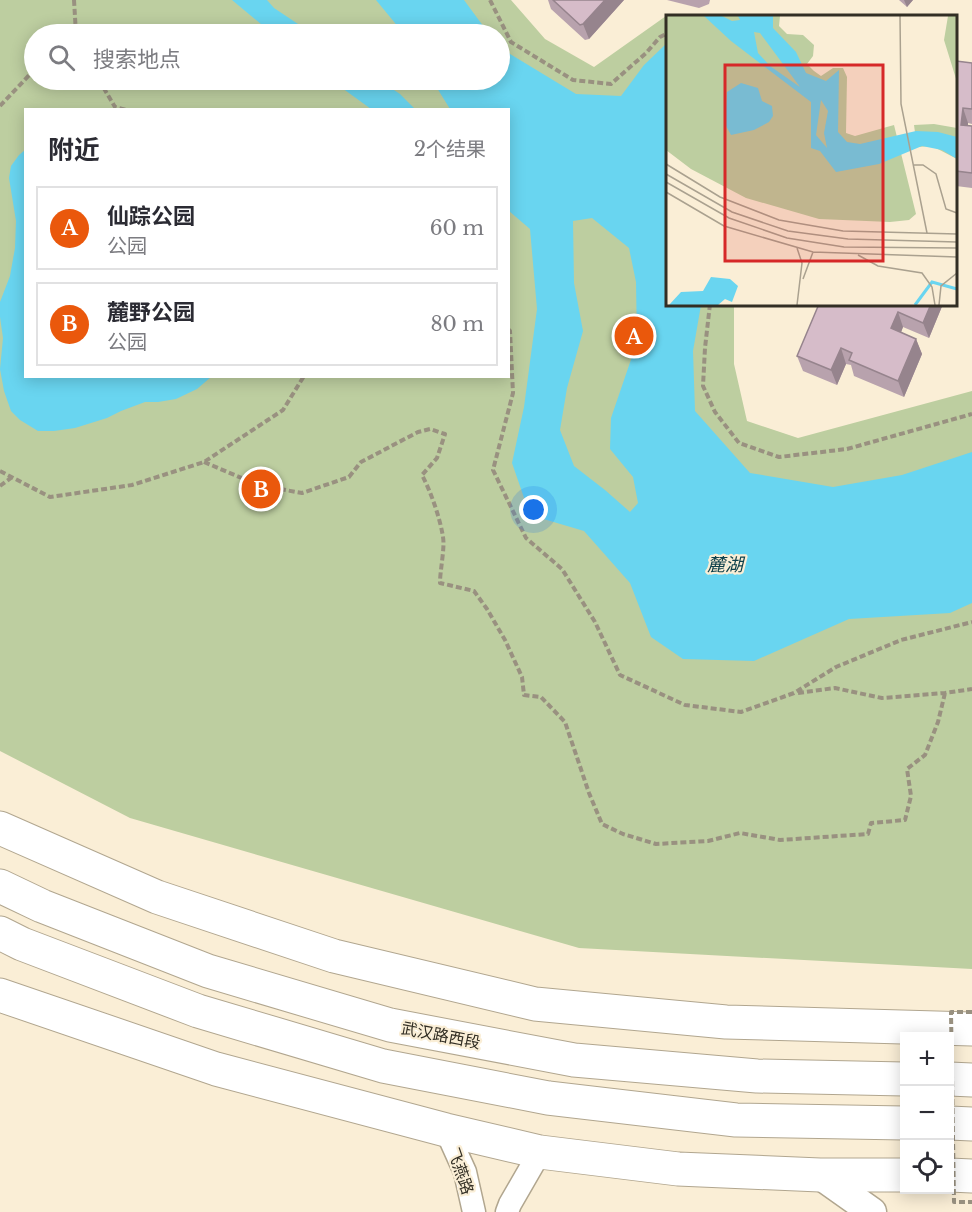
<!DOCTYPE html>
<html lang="zh">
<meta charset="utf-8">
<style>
:root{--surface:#fff;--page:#f7f7f7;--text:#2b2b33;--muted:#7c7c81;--line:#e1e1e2;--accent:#ea580c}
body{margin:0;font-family:"Libre Baskerville","Noto Sans SC",serif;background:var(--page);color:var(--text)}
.controls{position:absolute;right:18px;bottom:18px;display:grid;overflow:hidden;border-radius:0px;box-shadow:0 3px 15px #0003}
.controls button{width:54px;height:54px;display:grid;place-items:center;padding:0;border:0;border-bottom:2px solid var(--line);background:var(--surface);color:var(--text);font:30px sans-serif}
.you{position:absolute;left:534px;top:510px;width:21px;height:21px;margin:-15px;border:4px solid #fff;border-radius:50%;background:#1a73e8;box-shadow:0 0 0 9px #1a73e833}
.badge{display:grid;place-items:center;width:39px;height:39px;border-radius:50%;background:var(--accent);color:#fff;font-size:20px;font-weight:700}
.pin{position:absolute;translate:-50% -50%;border:3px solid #fff;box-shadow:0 2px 6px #0006}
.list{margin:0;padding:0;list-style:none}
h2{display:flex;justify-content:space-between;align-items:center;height:78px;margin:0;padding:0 24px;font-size:26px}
h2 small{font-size:20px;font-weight:400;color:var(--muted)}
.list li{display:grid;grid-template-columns:39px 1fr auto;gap:18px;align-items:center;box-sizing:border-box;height:84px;margin:0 12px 12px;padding:0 12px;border:2px solid var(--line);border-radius:0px}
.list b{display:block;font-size:22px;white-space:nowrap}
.list p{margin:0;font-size:20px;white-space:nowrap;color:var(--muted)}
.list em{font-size:20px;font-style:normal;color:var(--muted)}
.icon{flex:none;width:33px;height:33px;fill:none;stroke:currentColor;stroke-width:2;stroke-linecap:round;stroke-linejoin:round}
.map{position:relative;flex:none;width:972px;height:1212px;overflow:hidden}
.search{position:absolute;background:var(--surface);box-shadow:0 3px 15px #0003;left:24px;top:24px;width:486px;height:66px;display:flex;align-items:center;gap:15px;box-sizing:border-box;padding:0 21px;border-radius:33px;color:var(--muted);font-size:22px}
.panel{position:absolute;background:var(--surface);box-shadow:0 3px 15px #0003;left:24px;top:108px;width:486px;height:270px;border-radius:0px}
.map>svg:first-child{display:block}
</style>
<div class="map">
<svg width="972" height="1212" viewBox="0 0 972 1212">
<rect width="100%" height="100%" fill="#faeed6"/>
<!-- green -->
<path fill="#bdcea0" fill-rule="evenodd" d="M0 0H511L545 39 594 67 666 16H710H668V304L734 305V364L747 421 798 438 972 391V969L579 948 130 818 0 751ZM34 34H500V80H34ZM26 110H508V376H26Z"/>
<!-- water -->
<path fill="#69d5f0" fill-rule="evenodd" d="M232 0H267L274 8 313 34H273Z
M376 0H464L489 34H404Z
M667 43 668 304 701 305 693 351 695 411 750 473 833 487 902 475 972 452V603L950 613 849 619 754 661 683 659 651 637 630 583 584 531 530 515 512 463 524 407 537 309 530 229 509 211 508 110 450 109 432 80H500V48L576 94 621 96 644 65ZM592 218 629 248 636 282 637 342 611 418 610 449 633 477 638 503 630 512 605 490 574 466 560 430 567 388 583 331 574 283 573 221Z
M331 80H379L400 94 415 109H371Z
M25 150 26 376 211 377 197 389 176 399 158 402H145L121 411 107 418 75 428 54 431H38L20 420 11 411 4 391 0 369 3 338 0 317V302L10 276 15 248 16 221 9 178 11 166 19 155Z"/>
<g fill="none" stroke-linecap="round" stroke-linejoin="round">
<!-- minor casing -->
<g stroke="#b1a68f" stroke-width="25">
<path id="minor" d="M446 1130 465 1172 474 1212
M507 1212 510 1204 540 1152"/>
</g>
<!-- tertiary casing -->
<g stroke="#b1a68f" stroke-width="31">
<path id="tertiary" d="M820 1175 872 1212"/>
</g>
<!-- secondary casing -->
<g stroke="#b1a68f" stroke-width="35">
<path id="secondary" d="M0 828 157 897 334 956 535 1004 726 1022 972 1029
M0 995 216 1069 446 1130 540 1152 678 1169 820 1175H904
M950 1175 972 1176"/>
</g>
<!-- trunk casing -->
<g stroke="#b1a68f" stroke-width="35">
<path id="trunk" d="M0 886 42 906 208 971 390 1025 574 1060 757 1076 904 1079
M0 933 22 944 198 1011 383 1066 548 1098 736 1120 904 1123
M950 1079 972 1080
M950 1123 972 1124"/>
</g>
<!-- path -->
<path stroke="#999180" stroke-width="4" stroke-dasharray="6 3" stroke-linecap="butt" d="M74 0 76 34
M490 0 511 42 573 80 611 84 646 53 660 37 668 33
M99 80 115 107 126 110
M0 106 34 70
M710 304 705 348 703 386 715 412 739 443 779 457 847 449 972 414
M508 329 510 331 513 393 493 470 526 538 562 569 595 622 620 675 685 705 741 712 794 693 836 667 901 640 972 622
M204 462 258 485 302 493 349 477 361 462 418 432 430 429 445 434 437 458 422 475C431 492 440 518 443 537 445 548 440 570 440 583L474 591 487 609 505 640 522 677 524 695 541 697 565 722 589 793 602 824 623 834 656 844 708 841 740 833 780 840 868 834 871 823 905 820 911 796 907 769 925 755 938 722 945 693
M0 471 50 497 132 485 204 462 283 410 304 376
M0 486 11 478
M798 693 835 688 882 698 945 693 972 689"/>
<!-- minor -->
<use href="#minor" stroke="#fff" stroke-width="22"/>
<!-- tertiary -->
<use href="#tertiary" stroke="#fff" stroke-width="28"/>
<!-- secondary -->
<use href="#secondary" stroke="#fff" stroke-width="33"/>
<!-- trunk -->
<use href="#trunk" stroke="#fff" stroke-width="33"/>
<!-- path-bridge -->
<path stroke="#999180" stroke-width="4" stroke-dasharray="6 3" stroke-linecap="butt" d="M972 1012H951L954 1202H972"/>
</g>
<!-- wall -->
<path fill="#b8a2ad" d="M548 0H624L589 39 585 40 551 9Z
M667 0H710L709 4 699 8Z
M899 0H913L907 7Z
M956 61 972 63V124L968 123V126H972V188L956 186Z
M819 304H943L929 338 903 327 901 332 916 339 922 354 904 397 854 376 851 365 846 364 837 385 803 371 797 356Z"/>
<!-- shaded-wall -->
<path fill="#96848d" d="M605 0H624L589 39 583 24Z
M904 0H913L907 7Z
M963 108 968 123 967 141 961 125Z
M931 304H943L929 338 923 323Z
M898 312 903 327 897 343 891 328Z
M916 339 922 354 904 397 898 381Z
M841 348 846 364 837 385 831 370Z"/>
<!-- building -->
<path fill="#d6bcc9" stroke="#96848d" stroke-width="1.5" d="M553 0H605L583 24 580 25Z
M956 61 972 63V109L963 108 961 125 972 126V173L956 171Z
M819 304H931L923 323 898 312 891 328 916 339 898 381 849 360 852 353 841 348 831 370 797 356Z"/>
<g text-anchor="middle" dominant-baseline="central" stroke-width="4.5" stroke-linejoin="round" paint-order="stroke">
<!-- street labels -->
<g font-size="16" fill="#322e24" stroke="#faeed6">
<text transform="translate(441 1035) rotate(11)">武汉路西段</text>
<text transform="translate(461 1171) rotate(71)">飞燕路</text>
</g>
<!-- water labels -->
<g font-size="18" font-style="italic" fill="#0e404b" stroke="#faeed6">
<text x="725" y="565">麓湖</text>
</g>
</g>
<!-- overview -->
<g transform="translate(666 15)">
<rect width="291" height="291" fill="#faeed6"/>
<path d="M0 1H114L113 11 121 19 137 20 148 30 147 41 141 49 148 56 155 61 167 53H177L181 62 180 118 189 121 228 110 250 199 243 205 224 207 153 204 80 183 25 154 0 135ZM282 1H291V67L278 25ZM268 109 291 113V144L266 131 251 132 248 110Z" fill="#bdcea0"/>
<path d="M38 1H56L66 6 74 5 72 1H107V13L130 37 140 58 160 66 173 55 172 117 181 127 194 129 250 116 272 117 291 122V144L276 135 256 131 213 149 170 157 154 136 145 133V87L65 26ZM88 17 94 18 134 72 104 51 92 38ZM155 85 162 96 158 118 161 133 150 120ZM75 68 92 73 96 86 106 91 107 101 103 107 88 115 65 120 59 109 61 77ZM45 262 64 264 72 271 66 287 59 284 52 290H3L15 277 37 276Z" fill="#69d5f0" fill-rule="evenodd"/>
<path fill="none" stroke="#69d5f0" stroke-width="3" d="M249 290 266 267 291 274"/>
<path fill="none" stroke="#aaa18f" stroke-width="1.5" d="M234 1 235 89 261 218M0 149 54 182 113 205 177 216 291 219M248 150H257L270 159 280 194 291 198M0 159 66 197 122 216 182 224 291 227M0 167 63 203 121 223 178 232 291 233M0 177 58 211 147 237 291 242M192 240 212 251 256 258 266 272 269 290M137 264 147 237M131 290 136 248 131 233M273 290 275 271 291 258"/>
<path fill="#d62828" fill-opacity="0.15" stroke="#d62828" stroke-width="3" d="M59 50H217V246H59Z"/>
<rect width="291" height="291" fill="none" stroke="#322e24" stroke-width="3"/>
</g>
</svg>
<div class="controls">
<button>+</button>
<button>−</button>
<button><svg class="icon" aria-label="locate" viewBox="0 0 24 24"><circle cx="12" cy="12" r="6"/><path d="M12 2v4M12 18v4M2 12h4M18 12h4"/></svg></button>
</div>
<div class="you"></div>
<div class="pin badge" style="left:634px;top:336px">A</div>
<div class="pin badge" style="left:261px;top:489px">B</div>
<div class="search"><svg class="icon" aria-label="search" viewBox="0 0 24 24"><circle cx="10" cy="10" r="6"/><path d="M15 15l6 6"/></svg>搜索地点</div>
<section class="panel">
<h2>附近<small>2个结果</small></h2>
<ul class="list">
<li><span class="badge">A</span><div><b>仙踪公园</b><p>公园</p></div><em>60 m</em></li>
<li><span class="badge">B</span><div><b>麓野公园</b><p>公园</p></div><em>80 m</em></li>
</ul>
</section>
</div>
